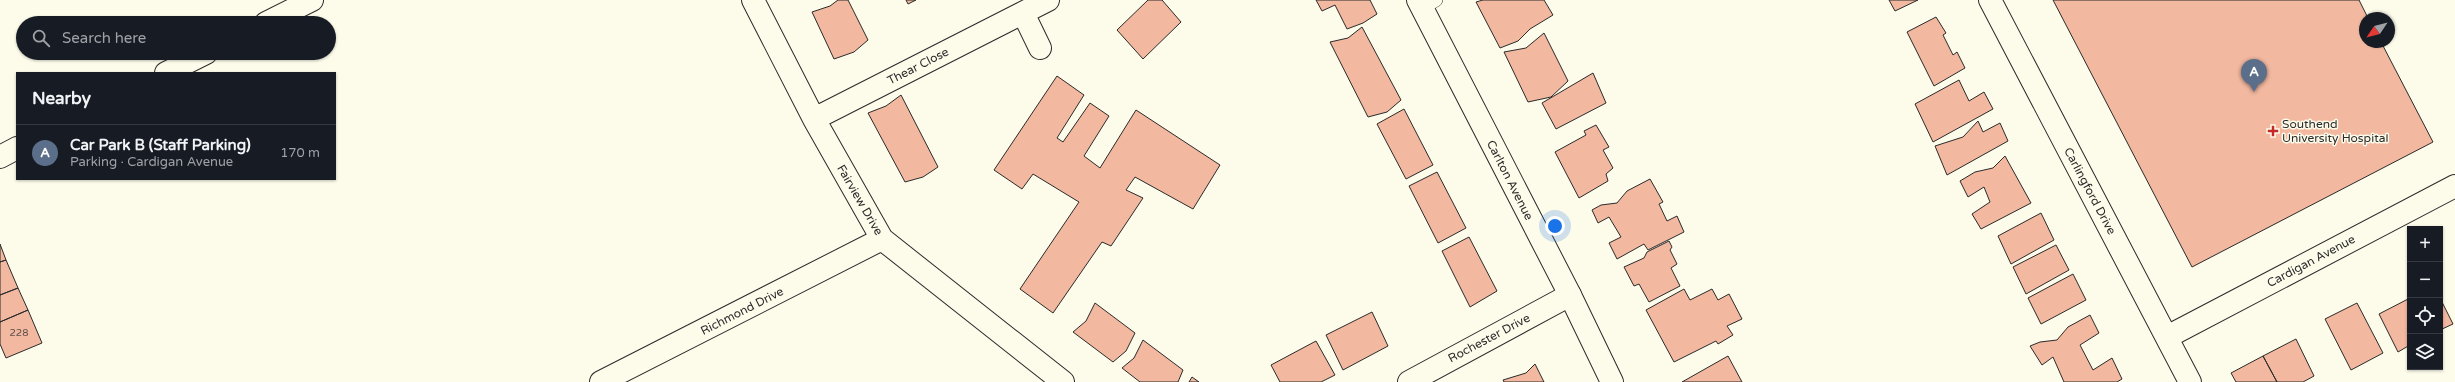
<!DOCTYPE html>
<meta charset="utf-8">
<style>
:root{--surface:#171b24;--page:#242831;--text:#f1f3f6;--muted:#9ea1a6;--line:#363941;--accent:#2563eb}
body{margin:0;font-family:"Varela Round",sans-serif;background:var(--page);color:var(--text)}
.controls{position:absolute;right:12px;bottom:12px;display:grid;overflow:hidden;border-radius:0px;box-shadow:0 1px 3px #0004}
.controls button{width:36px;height:36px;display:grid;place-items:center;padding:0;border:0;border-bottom:1px solid var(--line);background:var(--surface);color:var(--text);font:20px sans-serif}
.compass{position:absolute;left:2359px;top:12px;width:36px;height:36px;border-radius:50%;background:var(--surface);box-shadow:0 1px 3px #0004;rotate:235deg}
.you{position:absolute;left:1555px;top:226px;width:14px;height:14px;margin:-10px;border:3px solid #fff;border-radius:50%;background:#1a73e8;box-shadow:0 0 0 6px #1a73e833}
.badge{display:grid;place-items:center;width:26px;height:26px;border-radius:50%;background:var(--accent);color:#fff;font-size:13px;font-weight:700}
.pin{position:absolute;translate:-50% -33px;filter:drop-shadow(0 1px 2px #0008)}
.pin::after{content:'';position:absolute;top:21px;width:14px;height:12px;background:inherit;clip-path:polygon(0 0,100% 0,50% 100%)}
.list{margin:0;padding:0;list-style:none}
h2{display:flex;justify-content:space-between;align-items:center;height:52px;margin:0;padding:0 16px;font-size:17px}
h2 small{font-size:13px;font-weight:400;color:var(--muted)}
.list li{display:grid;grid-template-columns:26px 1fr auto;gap:12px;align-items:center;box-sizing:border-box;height:56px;padding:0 16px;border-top:1px solid var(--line)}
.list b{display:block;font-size:15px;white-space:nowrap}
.list p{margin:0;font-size:13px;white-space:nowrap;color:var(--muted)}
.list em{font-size:13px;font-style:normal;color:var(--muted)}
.icon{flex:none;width:22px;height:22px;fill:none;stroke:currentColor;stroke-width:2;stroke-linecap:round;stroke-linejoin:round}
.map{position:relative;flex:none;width:2455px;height:382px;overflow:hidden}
.search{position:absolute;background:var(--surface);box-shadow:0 1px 3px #0004;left:16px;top:16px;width:320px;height:44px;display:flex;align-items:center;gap:10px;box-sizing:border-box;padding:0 14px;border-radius:22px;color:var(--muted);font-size:15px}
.panel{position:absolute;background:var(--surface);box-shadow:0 1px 3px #0004;left:16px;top:72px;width:320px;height:108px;border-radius:0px}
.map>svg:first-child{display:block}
</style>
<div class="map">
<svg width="2455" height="382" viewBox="0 0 2455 382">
<rect width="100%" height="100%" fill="#fdfbea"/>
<!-- building -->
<path fill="#f2b8a0" stroke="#2b2b2b" d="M838 0H848L868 40 854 52 834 59 812 12 830 6Z
M906 0H916L908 4Z
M1148 0H1162L1181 22 1143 59 1117 30Z
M1316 0H1370L1377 14 1363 23 1347 29 1335 5 1322 11Z
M1483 0H1544L1553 15 1530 29 1518 41 1500 48 1476 2Z
M1889 0H1918L1895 11Z
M2053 0H2359L2368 18H2365V42H2381L2433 142 2192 267Z
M1936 17 1946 33 1943 35 1953 55 1957 52 1965 68 1934 86 1907 32Z
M1362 27 1401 100 1387 112 1368 117 1330 42 1348 38Z
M1544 33 1568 81 1551 97 1528 102 1504 52 1526 48Z
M1593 73 1606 103 1556 129 1542 103Z
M1057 76 1084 95 1057 138 1063 142 1090 103 1109 116 1084 156 1100 168 1136 110 1220 165 1193 209 1135 177 1126 190 1143 198 1111 246 1102 242 1053 313 1020 289 1079 202 1033 174 1022 189 994 170Z
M1959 80 1969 101 1984 92 1993 109 1933 142 1915 104Z
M901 95 938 167 923 177 905 182 868 113 886 106Z
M1404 109 1433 165 1406 179 1377 124Z
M1978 121 1983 132 2000 123 2008 141 1947 175 1935 146 1963 137Z
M1596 125 1609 147 1603 150 1613 168 1606 174 1608 181 1579 198 1555 152 1586 135 1584 131Z
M2005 156 2031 203 1981 229 1972 214 1990 202 1984 187 1968 197 1960 181 1975 172 1993 168Z
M1437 172 1466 228 1438 243 1409 186Z
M1650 179 1663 202 1659 204 1667 221 1677 216 1684 232 1648 250 1644 244 1617 259 1609 243 1621 237 1609 217 1598 223 1592 210 1601 205 1617 203 1627 191Z
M2041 213 2054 240 2011 264 1998 236Z
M1469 237 1497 291 1470 307 1442 251Z
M1669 241 1672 247 1670 250 1677 264 1671 268 1680 286 1649 302 1639 284 1634 286 1624 267 1644 258 1647 252Z
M0 244 6 260 0 262Z
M2056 245 2069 270 2026 294 2013 267Z
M6 260 18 288 0 295V262Z
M2073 274 2086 300 2041 324 2028 298Z
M18 288 28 310 0 322V295Z
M1684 289 1690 300 1712 289 1718 300 1729 294 1742 319 1727 326 1733 335 1718 344 1716 341 1674 362 1646 310Z
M2410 298V345L2398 352 2379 314Z
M2440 298 2453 324 2440 330Z
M1095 303 1135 333 1126 351 1113 362 1073 332 1086 321Z
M2357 303 2383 353 2351 370 2325 319Z
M28 310 42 343 6 358 0 344V322Z
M1372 312 1388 346 1343 370 1326 335Z
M2090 315 2099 333 2080 345 2093 370 2112 358 2122 379 2117 382H2064L2053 357 2042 365 2030 346 2040 342 2057 340 2068 327Z
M2296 339 2314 376 2303 382H2277L2263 356Z
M1143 340 1183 370 1178 382H1140L1122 368 1134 358Z
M1316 341 1335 375 1321 382H1280L1271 365Z
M1728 356 1742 382H1682Z
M2263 356 2277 382H2236L2231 373Z
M1535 364 1544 382H1504L1503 380 1526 373Z
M1192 377 1199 382H1189Z"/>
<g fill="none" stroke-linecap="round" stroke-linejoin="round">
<!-- lane casing -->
<g stroke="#2b2b2b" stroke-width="14">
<path id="lane" d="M1422 8 1436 0"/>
</g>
<!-- street casing -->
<g stroke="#2b2b2b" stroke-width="24">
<path id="street" d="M753 0 814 119 882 239 1063 382
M1990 0 2190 382
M1023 13 1040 48
M266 23 312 0
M166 73 206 53
M814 119 1048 0
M0 157 17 148
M2167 337 2455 186
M601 382 882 239
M1409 382 1570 295"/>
</g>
<!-- secondary casing -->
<g stroke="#2b2b2b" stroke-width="24">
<path id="secondary" d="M1418 0 1570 295 1612 382"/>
</g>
<!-- lane -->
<use href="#lane" stroke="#fdfbea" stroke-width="13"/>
<!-- street -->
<use href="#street" stroke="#fdfbea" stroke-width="22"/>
<!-- secondary -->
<use href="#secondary" stroke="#fdfbea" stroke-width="22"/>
</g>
<!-- markers -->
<path fill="#c62828" stroke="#fdfbea" stroke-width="1.5" d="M2271 125h4v4h4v4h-4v4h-4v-4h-4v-4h4z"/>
<g text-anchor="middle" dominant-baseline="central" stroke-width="3" stroke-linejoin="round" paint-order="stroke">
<!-- number labels -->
<g font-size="10" fill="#5d4e48">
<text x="19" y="333">228</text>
</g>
<!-- street labels -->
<g font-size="12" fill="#2b2b2b" stroke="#fdfbea">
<text transform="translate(918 66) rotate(-27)">Thear Close</text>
<text transform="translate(1510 180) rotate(63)">Carlton Avenue</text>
<text transform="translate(2090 191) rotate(62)">Carlingford Drive</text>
<text transform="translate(860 200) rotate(60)">Fairview Drive</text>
<text transform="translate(2311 261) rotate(-28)">Cardigan Avenue</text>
<text transform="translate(742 311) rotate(-27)">Richmond Drive</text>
<text transform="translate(1489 338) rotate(-28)">Rochester Drive</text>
</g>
<!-- poi labels -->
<g font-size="12" fill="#2b2b2b" stroke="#fdfbea" text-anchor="start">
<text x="2282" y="124">Southend<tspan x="2282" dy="14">University Hospital</tspan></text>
</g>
</g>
</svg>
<div class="controls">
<button>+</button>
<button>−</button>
<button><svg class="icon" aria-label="locate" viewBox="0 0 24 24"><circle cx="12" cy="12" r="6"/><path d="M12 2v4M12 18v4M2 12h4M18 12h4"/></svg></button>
<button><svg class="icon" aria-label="layers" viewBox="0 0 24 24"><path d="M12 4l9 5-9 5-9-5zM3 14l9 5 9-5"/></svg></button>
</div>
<svg class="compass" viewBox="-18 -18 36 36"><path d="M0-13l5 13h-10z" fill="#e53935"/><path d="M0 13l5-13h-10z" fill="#9ea1a6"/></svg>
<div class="you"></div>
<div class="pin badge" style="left:2254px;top:92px;background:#5c6f8a">A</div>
<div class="search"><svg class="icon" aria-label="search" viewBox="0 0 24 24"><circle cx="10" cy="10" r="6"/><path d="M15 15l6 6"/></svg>Search here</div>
<section class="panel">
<h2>Nearby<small></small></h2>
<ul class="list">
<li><span class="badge" style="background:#5c6f8a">A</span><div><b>Car Park B (Staff Parking)</b><p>Parking · Cardigan Avenue</p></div><em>170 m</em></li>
</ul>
</section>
</div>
